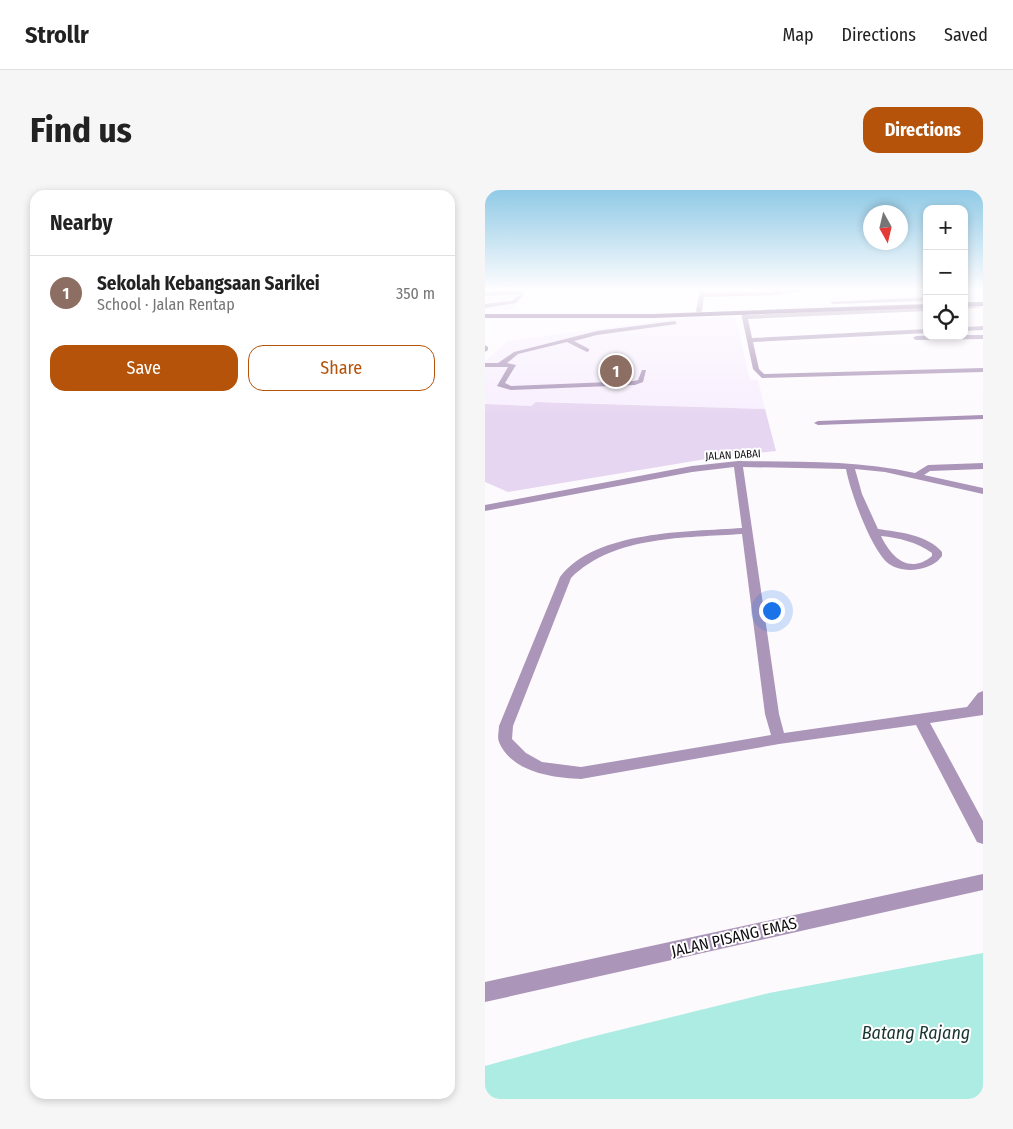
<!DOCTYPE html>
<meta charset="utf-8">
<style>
:root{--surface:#fff;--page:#f6f6f6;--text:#222;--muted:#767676;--line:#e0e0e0;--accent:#b45309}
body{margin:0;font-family:"Fira Sans Condensed",sans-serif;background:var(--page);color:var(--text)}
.controls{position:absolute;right:15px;top:15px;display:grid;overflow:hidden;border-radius:10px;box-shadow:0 2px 8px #0003}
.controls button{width:45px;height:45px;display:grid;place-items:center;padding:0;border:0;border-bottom:1px solid var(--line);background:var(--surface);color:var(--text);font:25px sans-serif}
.compass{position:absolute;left:378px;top:15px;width:45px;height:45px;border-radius:50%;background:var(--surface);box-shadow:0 2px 8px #0003;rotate:172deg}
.you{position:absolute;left:286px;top:420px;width:18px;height:18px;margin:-12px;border:4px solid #fff;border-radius:50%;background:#1a73e8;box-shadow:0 0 0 8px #1a73e833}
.badge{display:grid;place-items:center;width:32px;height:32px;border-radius:50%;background:var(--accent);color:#fff;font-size:16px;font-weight:700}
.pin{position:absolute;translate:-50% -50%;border:2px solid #fff;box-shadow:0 1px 5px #0006}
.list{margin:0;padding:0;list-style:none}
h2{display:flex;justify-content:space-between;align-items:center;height:65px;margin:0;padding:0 20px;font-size:21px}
h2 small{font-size:16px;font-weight:400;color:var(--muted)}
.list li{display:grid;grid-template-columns:32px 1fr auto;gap:15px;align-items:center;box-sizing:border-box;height:75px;padding:0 20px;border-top:1px solid var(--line)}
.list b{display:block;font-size:19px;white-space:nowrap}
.list p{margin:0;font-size:16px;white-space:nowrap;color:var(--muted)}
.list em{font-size:16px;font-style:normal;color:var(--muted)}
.actions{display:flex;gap:10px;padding:15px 20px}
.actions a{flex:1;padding:11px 0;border:1px solid var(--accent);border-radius:15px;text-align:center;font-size:18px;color:var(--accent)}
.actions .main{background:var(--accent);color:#fff}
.icon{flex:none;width:28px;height:28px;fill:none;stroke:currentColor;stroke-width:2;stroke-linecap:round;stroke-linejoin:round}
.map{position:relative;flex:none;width:498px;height:909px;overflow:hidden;border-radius:15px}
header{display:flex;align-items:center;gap:30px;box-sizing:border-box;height:70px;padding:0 25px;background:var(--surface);border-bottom:1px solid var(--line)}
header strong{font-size:24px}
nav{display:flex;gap:28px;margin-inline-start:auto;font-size:18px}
.intro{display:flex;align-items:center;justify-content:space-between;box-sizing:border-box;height:120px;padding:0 30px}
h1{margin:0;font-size:35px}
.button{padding:12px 22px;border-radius:15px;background:var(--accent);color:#fff;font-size:18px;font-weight:700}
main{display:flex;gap:30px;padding:0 30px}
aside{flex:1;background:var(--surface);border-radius:15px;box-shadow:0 2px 8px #0003}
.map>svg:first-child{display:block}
</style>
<header>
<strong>Strollr</strong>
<nav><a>Map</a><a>Directions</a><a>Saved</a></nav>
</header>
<div class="intro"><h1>Find us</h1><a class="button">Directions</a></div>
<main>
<aside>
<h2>Nearby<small></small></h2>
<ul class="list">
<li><span class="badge" style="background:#8d6e63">1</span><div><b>Sekolah Kebangsaan Sarikei</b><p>School · Jalan Rentap</p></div><em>350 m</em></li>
</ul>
<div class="actions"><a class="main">Save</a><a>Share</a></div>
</aside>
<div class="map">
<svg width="498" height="909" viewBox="0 0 498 909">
<rect width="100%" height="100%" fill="#fdfafe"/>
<!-- built -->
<path fill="#f8effe" d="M0 98H44L26 120H0Z
M237 127H250L265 190H273L280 219 67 212H51L46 216 0 214V172L22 151 199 128Z"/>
<!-- green -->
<path fill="#e7d6f1" d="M51 212 280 219 291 261 221 269 23 302 0 292V214L46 216Z"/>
<!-- water -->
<path fill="#adece2" d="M498 763V909H0V876L98 849 284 803Z"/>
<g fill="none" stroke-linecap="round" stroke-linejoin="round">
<!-- minor -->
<path fill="#ab95b8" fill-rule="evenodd" d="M212 98H217L219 103 288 102 284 98H290L294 101 321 98 324 100 293 105 219 107 217 121 214 123 211 121 214 105Z
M438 98H442V100Z
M37 100 40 102 37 104 39 105 31 113 0 118V114L27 111 35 104 0 106V102Z
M442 107V111L348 114 345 112Z
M479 115 498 117 479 119Z
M442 117V121L263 129 267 148 442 139V143L268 152 274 179 279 184 498 178V182L277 188 268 179 256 123 261 122 262 125Z
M190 131 192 134 112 145 89 151 104 159V161L102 162 82 152 33 164 22 173 31 175 20 193 26 196 149 191 153 190 157 180H161L158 192 150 195 26 200 12 196 23 177H0V173H13L29 162 112 141Z
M498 136V140L479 141V137Z
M479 145H498V149L431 150 428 148 431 146Z
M0 155 3 157V160L0 162Z
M498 225V229L333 235 329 233 333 231Z
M253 271C312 272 372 270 430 283L443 275 498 273V279L445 281 439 285 498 298V304L400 282 370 279 377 304 393 339C414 342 443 345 457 362V366C451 374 444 377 434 379 424 381 413 380 404 374 386 360 365 301 361 279L258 277 294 524 299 543 482 517 493 503 498 501V525L445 533 498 631V654L492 652 431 535 294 554 96 589C68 588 26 582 14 552 12 547 14 541 14 536L75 387C111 340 203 342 257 338L249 277 207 282 0 321V315L207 276ZM257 344 280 524 286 545 96 577 57 572 41 563 27 549 28 536 86 388C129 345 201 348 257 344ZM396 346C414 348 432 352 447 363V366C424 385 406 367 396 346Z
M498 684V700L0 812V792Z"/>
<!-- major -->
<path fill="#68407d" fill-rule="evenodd" d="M479 112H498V116H479Z
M442 114V118L168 128H0V124H168Z"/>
</g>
<!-- sky -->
<linearGradient id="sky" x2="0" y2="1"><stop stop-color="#90cae6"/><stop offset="0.44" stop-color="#fefdff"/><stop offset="1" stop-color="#fefdff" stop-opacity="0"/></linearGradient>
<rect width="498" height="225" fill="url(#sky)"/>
<g text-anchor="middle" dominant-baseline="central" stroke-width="4" stroke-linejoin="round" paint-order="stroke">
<!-- far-street labels -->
<g font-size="11" fill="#0f0b11" stroke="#fff">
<text transform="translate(248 265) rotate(-3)">JALAN DABAI</text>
</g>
<!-- near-street labels -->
<g font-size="16" fill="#0f0b11" stroke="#fff">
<text transform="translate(249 747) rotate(-13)">JALAN PISANG EMAS</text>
</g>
<!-- near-water labels -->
<g font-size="18" font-style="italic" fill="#163531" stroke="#fff">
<text x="431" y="843">Batang Rajang</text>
</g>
</g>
</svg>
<div class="controls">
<button>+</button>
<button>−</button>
<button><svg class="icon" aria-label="locate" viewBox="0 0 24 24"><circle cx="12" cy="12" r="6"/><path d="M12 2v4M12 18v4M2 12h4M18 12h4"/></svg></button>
</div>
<svg class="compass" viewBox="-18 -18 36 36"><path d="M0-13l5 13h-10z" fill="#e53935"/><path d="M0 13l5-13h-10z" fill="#767676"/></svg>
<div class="you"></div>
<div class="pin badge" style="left:131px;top:181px;background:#8d6e63">1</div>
</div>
</main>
